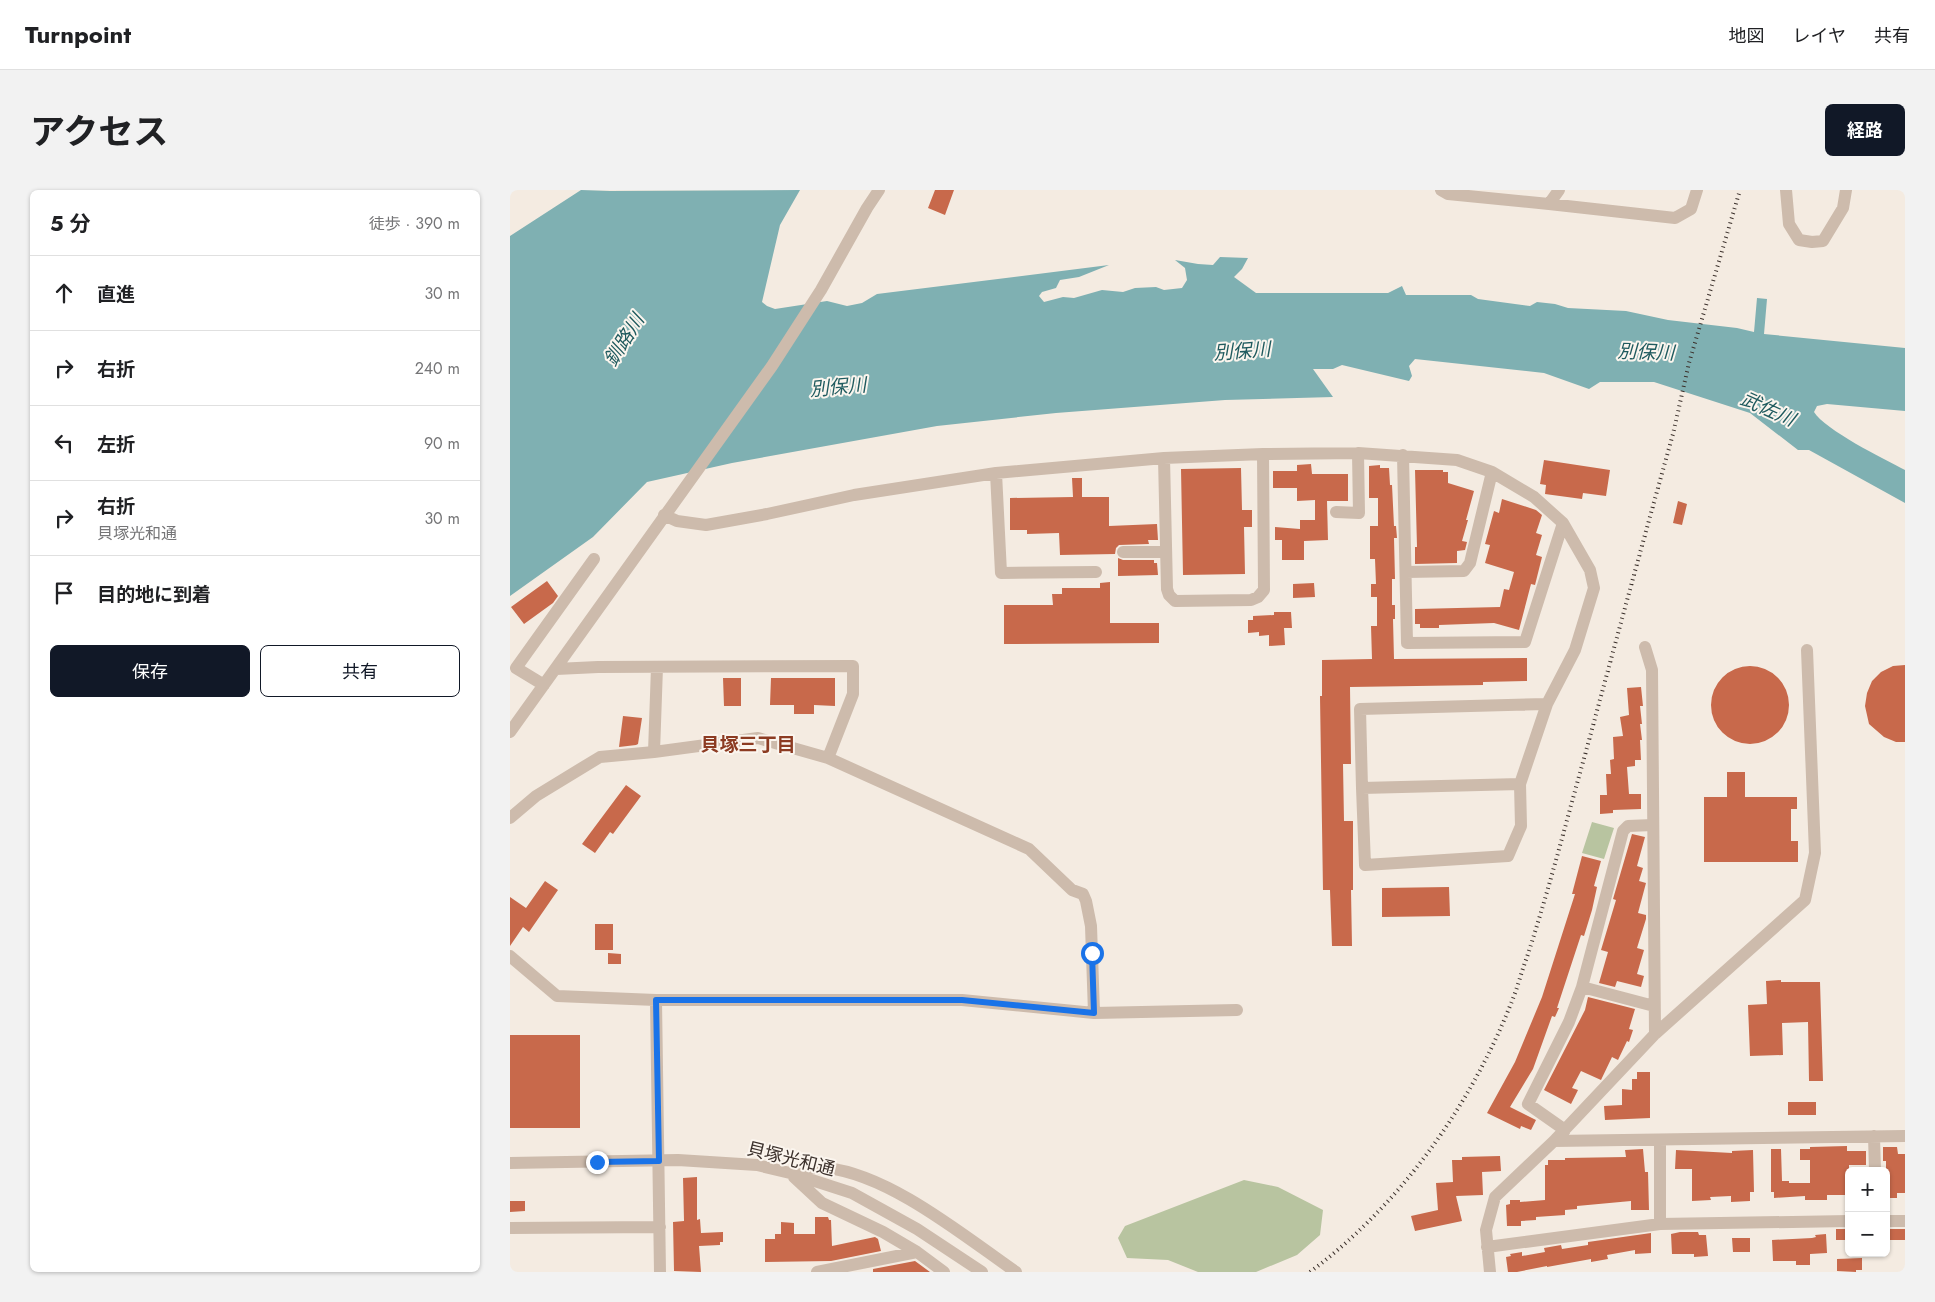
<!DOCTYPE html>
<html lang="ja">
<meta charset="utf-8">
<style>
:root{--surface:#fff;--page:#f2f2f2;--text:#202124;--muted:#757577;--line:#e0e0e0;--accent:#111827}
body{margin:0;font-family:Jost,"Noto Sans JP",sans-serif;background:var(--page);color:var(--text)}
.controls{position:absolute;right:15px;bottom:15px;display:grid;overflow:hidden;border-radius:8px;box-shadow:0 1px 4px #0004}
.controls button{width:45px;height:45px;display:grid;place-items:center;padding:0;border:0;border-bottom:1px solid var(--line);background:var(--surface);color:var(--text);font:25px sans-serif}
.stop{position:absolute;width:15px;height:15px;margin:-11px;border:4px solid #1a73e8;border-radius:50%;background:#fff}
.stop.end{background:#1a73e8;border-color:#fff;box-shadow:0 1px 5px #0008}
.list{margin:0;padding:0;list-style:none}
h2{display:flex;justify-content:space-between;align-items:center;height:65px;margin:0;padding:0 20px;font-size:21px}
h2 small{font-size:16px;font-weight:400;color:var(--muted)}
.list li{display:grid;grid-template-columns:32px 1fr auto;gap:15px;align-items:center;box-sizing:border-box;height:75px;padding:0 20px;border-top:1px solid var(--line)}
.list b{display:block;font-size:19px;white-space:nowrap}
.list p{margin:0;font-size:16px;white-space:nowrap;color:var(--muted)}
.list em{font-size:16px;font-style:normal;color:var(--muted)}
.actions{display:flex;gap:10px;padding:15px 20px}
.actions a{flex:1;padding:11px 0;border:1px solid var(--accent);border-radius:8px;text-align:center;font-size:18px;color:var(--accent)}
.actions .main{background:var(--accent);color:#fff}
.icon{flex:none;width:28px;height:28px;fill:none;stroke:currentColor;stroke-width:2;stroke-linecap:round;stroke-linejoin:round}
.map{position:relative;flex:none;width:1395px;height:1082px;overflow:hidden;border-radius:8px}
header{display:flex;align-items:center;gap:30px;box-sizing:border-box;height:70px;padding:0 25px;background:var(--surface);border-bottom:1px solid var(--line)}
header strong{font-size:24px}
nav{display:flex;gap:28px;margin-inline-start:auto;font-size:18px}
.intro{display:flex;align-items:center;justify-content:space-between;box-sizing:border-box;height:120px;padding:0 30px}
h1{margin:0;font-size:35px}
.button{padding:12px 22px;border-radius:8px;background:var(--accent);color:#fff;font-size:18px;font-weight:700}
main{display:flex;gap:30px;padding:0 30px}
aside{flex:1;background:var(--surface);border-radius:8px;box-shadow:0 1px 4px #0004}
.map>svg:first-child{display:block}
</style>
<header>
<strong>Turnpoint</strong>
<nav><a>地図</a><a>レイヤ</a><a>共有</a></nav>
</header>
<div class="intro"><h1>アクセス</h1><a class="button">経路</a></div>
<main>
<aside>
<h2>5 分<small>徒歩 · 390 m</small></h2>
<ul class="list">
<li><svg class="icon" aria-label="ahead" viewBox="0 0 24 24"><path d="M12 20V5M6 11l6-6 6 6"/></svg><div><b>直進</b></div><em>30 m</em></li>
<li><svg class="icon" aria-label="right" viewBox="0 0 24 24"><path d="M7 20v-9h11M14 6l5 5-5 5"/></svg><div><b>右折</b></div><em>240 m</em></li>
<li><svg class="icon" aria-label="left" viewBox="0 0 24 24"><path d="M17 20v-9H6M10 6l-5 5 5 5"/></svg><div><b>左折</b></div><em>90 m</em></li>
<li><svg class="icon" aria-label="right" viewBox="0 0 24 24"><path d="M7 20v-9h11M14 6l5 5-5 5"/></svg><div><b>右折</b><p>貝塚光和通</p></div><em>30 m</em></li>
<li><svg class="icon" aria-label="arrive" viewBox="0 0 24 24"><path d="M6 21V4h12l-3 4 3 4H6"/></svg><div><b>目的地に到着</b></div></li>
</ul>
<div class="actions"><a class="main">保存</a><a>共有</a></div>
</aside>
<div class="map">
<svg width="1395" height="1082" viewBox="0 0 1395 1082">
<rect width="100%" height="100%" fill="#f4ebe1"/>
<!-- green -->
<path fill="#b8c4a0" d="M1082 632 1104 638 1094 669 1072 663Z
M734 990 768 997 813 1020 810 1045 787 1065 746 1082H688L658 1070 617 1068 608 1048 615 1036Z"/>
<!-- water -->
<path fill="#7fb0b2" d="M71 0 100 1 290 0 270 35 252 112 257 116 265 119 317 111 337 116 352 113 367 104 599 75 569 87 550 90 546 98 532 102 529 106 534 112 553 107 564 108 592 100 613 102 625 98 646 97 654 100 672 98 677 90 675 78 665 70 688 74 703 75 710 67 738 68 732 79 724 87 746 103H878L892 96 896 105H961L968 109 1020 116 1027 112 1045 114 1058 118 1116 121 1158 130 1227 138 1244 142 1247 108 1257 109 1254 144 1395 158V221L1317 214 1307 216 1304 222C1315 240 1374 269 1395 280V313L1299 260H1288L1240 223 1144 192H1090L1079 199 1034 183 905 169 899 176 902 186 899 191 832 175 823 179H803L823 207 715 210 546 223 427 236 222 273 137 292 83 347 0 406V46Z"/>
<!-- building -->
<path fill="#c8694b" d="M425 0H444L435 25 418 18Z
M1034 270 1100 280 1096 306 1073 303 1072 309 1035 304 1036 295 1030 294Z
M801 274 802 284H838V311H817L818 350 794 351V370H772V350H765V337L790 339V330H805V310L787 311V298H763V281H787V275Z
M870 275V278H879L880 295H882L884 336H886L887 348H884L885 389H882V415H885V429H883L884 469 1017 468V491L973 492V495L840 497 841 574H833L834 631H843V700H841L842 756H822L820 700H813L810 506H812V470L862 469 861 436H867V407H861V394H866L865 369H860V336H868V308H859V276Z
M731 278 732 320H742V337H734L735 384 673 385 671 279Z
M905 280H933V282H938V293L964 301 956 330H958L952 351 957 352 955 360 947 361V373L905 374V357H907Z
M562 288H572V307H599V336L647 334 648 350H638L639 354 609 355 606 358 605 364 550 365 549 343 517 344V340H500V308L563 307Z
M992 309 1026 320 1032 325 1026 343 1032 345 1026 365 1032 367 1025 395 1021 394 1009 440 984 433 929 435V438H910V434H905V419L990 417 994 399 999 400 1004 382 975 373 980 355 975 354 984 321 989 323Z
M1168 311 1177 314 1172 335 1163 333Z
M608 368 613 370H644V373H647L648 385 608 386Z
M37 391 48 406 43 413 14 434 1 417Z
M600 392V433H649V453L494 454V415H543L542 404H552V398H590V393Z
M804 393 805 407 783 408V394Z
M764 422H781L782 438H774L775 455 759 456V445L749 446V442L738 443V430H743V426L764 425Z
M1395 475V552H1386L1374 547 1359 534 1355 516 1357 503 1362 491 1371 482 1383 476Z
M1201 515a39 39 0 1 1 78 0a39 39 0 1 1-78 0Z
M213 488H231V516H214Z
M261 488H325V516L304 515V524H284V515H260Z
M1131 497 1133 516H1130L1132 534H1130L1132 550H1130L1131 570H1125V576L1117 577 1119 604H1131V619L1103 620V623L1090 624V605H1097L1096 584H1101L1100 570 1104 569 1103 547 1113 546 1110 527 1119 525 1117 498Z
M113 526 132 528 128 554 126 555 109 557Z
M1217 582H1235V607H1287V619H1281V651H1288V672H1194V607H1217Z
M116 595 131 606 103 644 100 642 85 663 72 654Z
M1122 644 1135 647 1127 676 1133 678 1129 691 1136 693 1128 723 1136 725V729L1127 758 1134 760 1127 784 1134 786 1131 797 1107 791 1105 797 1089 793 1098 762 1091 760 1106 710 1103 709Z
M1072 666 1091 671 1084 696 1087 697 1082 720 1074 746 1071 745 1047 818H1049L1045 827 1042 826 1023 879 1000 917 1026 930 1021 940 1011 936 1010 939 977 923 1005 872 1032 807 1065 704H1062Z
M35 691 48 700 19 742 13 737 0 756V707L16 718Z
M939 697 940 726 872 727V698Z
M85 734H103V760H85Z
M98 763 111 764V774H98Z
M1271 790V792H1310L1313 891H1299L1298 832 1272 833 1273 865 1240 866 1238 815 1257 814 1256 791Z
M1078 807 1125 819 1119 839 1123 840 1119 852 1117 851 1108 870 1102 867 1091 890 1071 881 1062 898 1068 900 1061 914 1034 900 1075 820Z
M0 845H70V938H0Z
M1127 882H1140V928L1095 930 1094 916 1112 915V899L1122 900V889H1127Z
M1278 912H1306V925H1278Z
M1337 956V961H1356V975H1339V1005H1317V1010H1295V1006L1264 1008V1002H1261V959H1271L1272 991H1279V993H1300V970H1290V959H1300V957Z
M1373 957H1387L1388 964H1395V1003H1387V1008H1376V971H1373Z
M1133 959 1135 982H1138L1139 1020H1121V1011L1067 1016V1019L1055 1020V1025L1026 1027V1030L1011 1031V1036H997L996 1015 1000 1014V1010H1010V1012L1035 1010V975H1038V970H1055V968L1116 967 1115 960Z
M1166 960 1222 963V961L1243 960 1244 1002H1240V1011L1221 1012V1006L1200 1007 1201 1010 1182 1011V979H1165Z
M990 966 991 981 972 982 973 1005 946 1006 952 1031 905 1041 901 1026 928 1020 926 993 943 992 942 970H952V967Z
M187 987V1030L190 1029 191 1043 213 1042V1052H210V1055L189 1056 191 1082 164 1081 163 1032 174 1031 173 988Z
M0 1011H15V1021L0 1022Z
M305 1027H318L319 1030H321L322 1056 365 1047 368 1049 371 1061 321 1071 255 1072V1049H265V1044H271V1032L284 1033V1044H305Z
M1326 1039H1339V1050H1326Z
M1379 1039H1395V1050H1379Z
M1170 1042H1188L1189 1045H1196L1198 1066 1184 1067V1064H1162L1161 1044Z
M1141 1043V1063L1125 1064V1060L1097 1065 1098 1069 1081 1072V1069L1037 1077V1076L1007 1082H998L996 1067 1001 1066 1000 1064 1012 1062V1066L1035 1062 1034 1058 1051 1055 1052 1059 1078 1055V1052Z
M1316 1044 1317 1063 1300 1064V1075H1286V1071H1263L1262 1050 1302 1048 1306 1047 1305 1045Z
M1222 1048H1240V1062H1223Z
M1352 1068V1080H1346V1082L1327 1081V1069Z
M405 1071 420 1082H363V1079Z"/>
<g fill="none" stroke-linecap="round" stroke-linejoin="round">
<!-- minor -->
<path stroke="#cdbbac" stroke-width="12" d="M931 0 938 4 1039 14 1165 28 1181 19 1187 0
M1276 0 1279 34 1289 50 1302 52 1313 51 1333 18 1336 0
M1039 14 1049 0
M893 265 897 453 1015 452 1053 333
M654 268 657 399 659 405 665 411 741 410 748 407 754 400 753 264
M486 283 491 383 586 382
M826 322 849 323 848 263
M154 325 167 331 196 335 257 324 344 305 486 283 654 268 753 264 848 263 947 270 982 282 1024 307 1053 333 1080 380 1084 398 1065 460 1037 514 1010 594 1011 636 998 666 855 675 852 598 1010 594
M613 362H656
M896 382 954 381 960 373 982 282
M1135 457 1142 480 1145 844
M46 479 88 477 343 476V504L318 568
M34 495 6 478 84 369
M0 542 262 176 311 100 357 18 369 0
M144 562 147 477
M852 598 850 519 1037 514
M0 628 26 606 90 567 144 562 248 548 318 568 519 659 562 700 573 704 576 711 581 736 584 823
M0 766 47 806 146 810
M1072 797 1144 816
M1055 940 1018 914 1059 832 1072 797 1113 641 1118 636 1143 635
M1364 946 1365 981
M1150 950V1034
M1044 951 1395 946
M0 973 168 970 247 975 280 983 342 1003 407 1039 472 1082
M283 983C293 981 306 977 317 978 380 985 454 1046 506 1082
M284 987 312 1013 373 1042 407 1062 434 1082
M1376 1031H1395
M0 1038 150 1037
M977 1057 1150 1034 1339 1031
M150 1082 146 810H452L584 823 727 820
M307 1082 407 1062
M980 1082 976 1040 985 1007 1044 951 1145 844 1295 710 1305 663 1297 460"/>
<!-- rail -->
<path stroke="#3b302b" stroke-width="4" stroke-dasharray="1 4" stroke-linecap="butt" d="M800 1082C889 1016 959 918 1000 816 1007 800 1011 783 1017 767 1039 700 1056 632 1075 565 1104 458 1133 351 1163 244L1179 173 1230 0"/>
</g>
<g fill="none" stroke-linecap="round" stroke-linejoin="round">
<!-- route -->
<path stroke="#1a73e8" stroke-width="6" d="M87 972 149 971 146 810H452L584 823 582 763"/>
</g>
<g text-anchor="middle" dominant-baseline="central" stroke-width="4" stroke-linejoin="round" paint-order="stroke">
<!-- street labels -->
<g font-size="18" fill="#3b302b" stroke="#fbf5ee">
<text transform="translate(281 969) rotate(14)">貝塚光和通</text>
</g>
<!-- water labels -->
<g font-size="19" font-style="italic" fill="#1f5a5e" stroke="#fbf5ee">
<text transform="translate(114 150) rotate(-58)">釧路川</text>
<text transform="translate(732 161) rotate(-4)">別保川</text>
<text transform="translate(1136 162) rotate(2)">別保川</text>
<text transform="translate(328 197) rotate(-5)">別保川</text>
<text transform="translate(1258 219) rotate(24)">武佐川</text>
</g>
<!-- neighbourhood labels -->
<g font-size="19" font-weight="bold" fill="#8c3b22" stroke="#fbf5ee">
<text x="238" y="554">貝塚三丁目</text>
</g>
</g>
</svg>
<div class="controls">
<button>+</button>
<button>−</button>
</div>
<div class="stop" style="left:582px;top:763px"></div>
<div class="stop end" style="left:87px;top:972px"></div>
</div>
</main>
